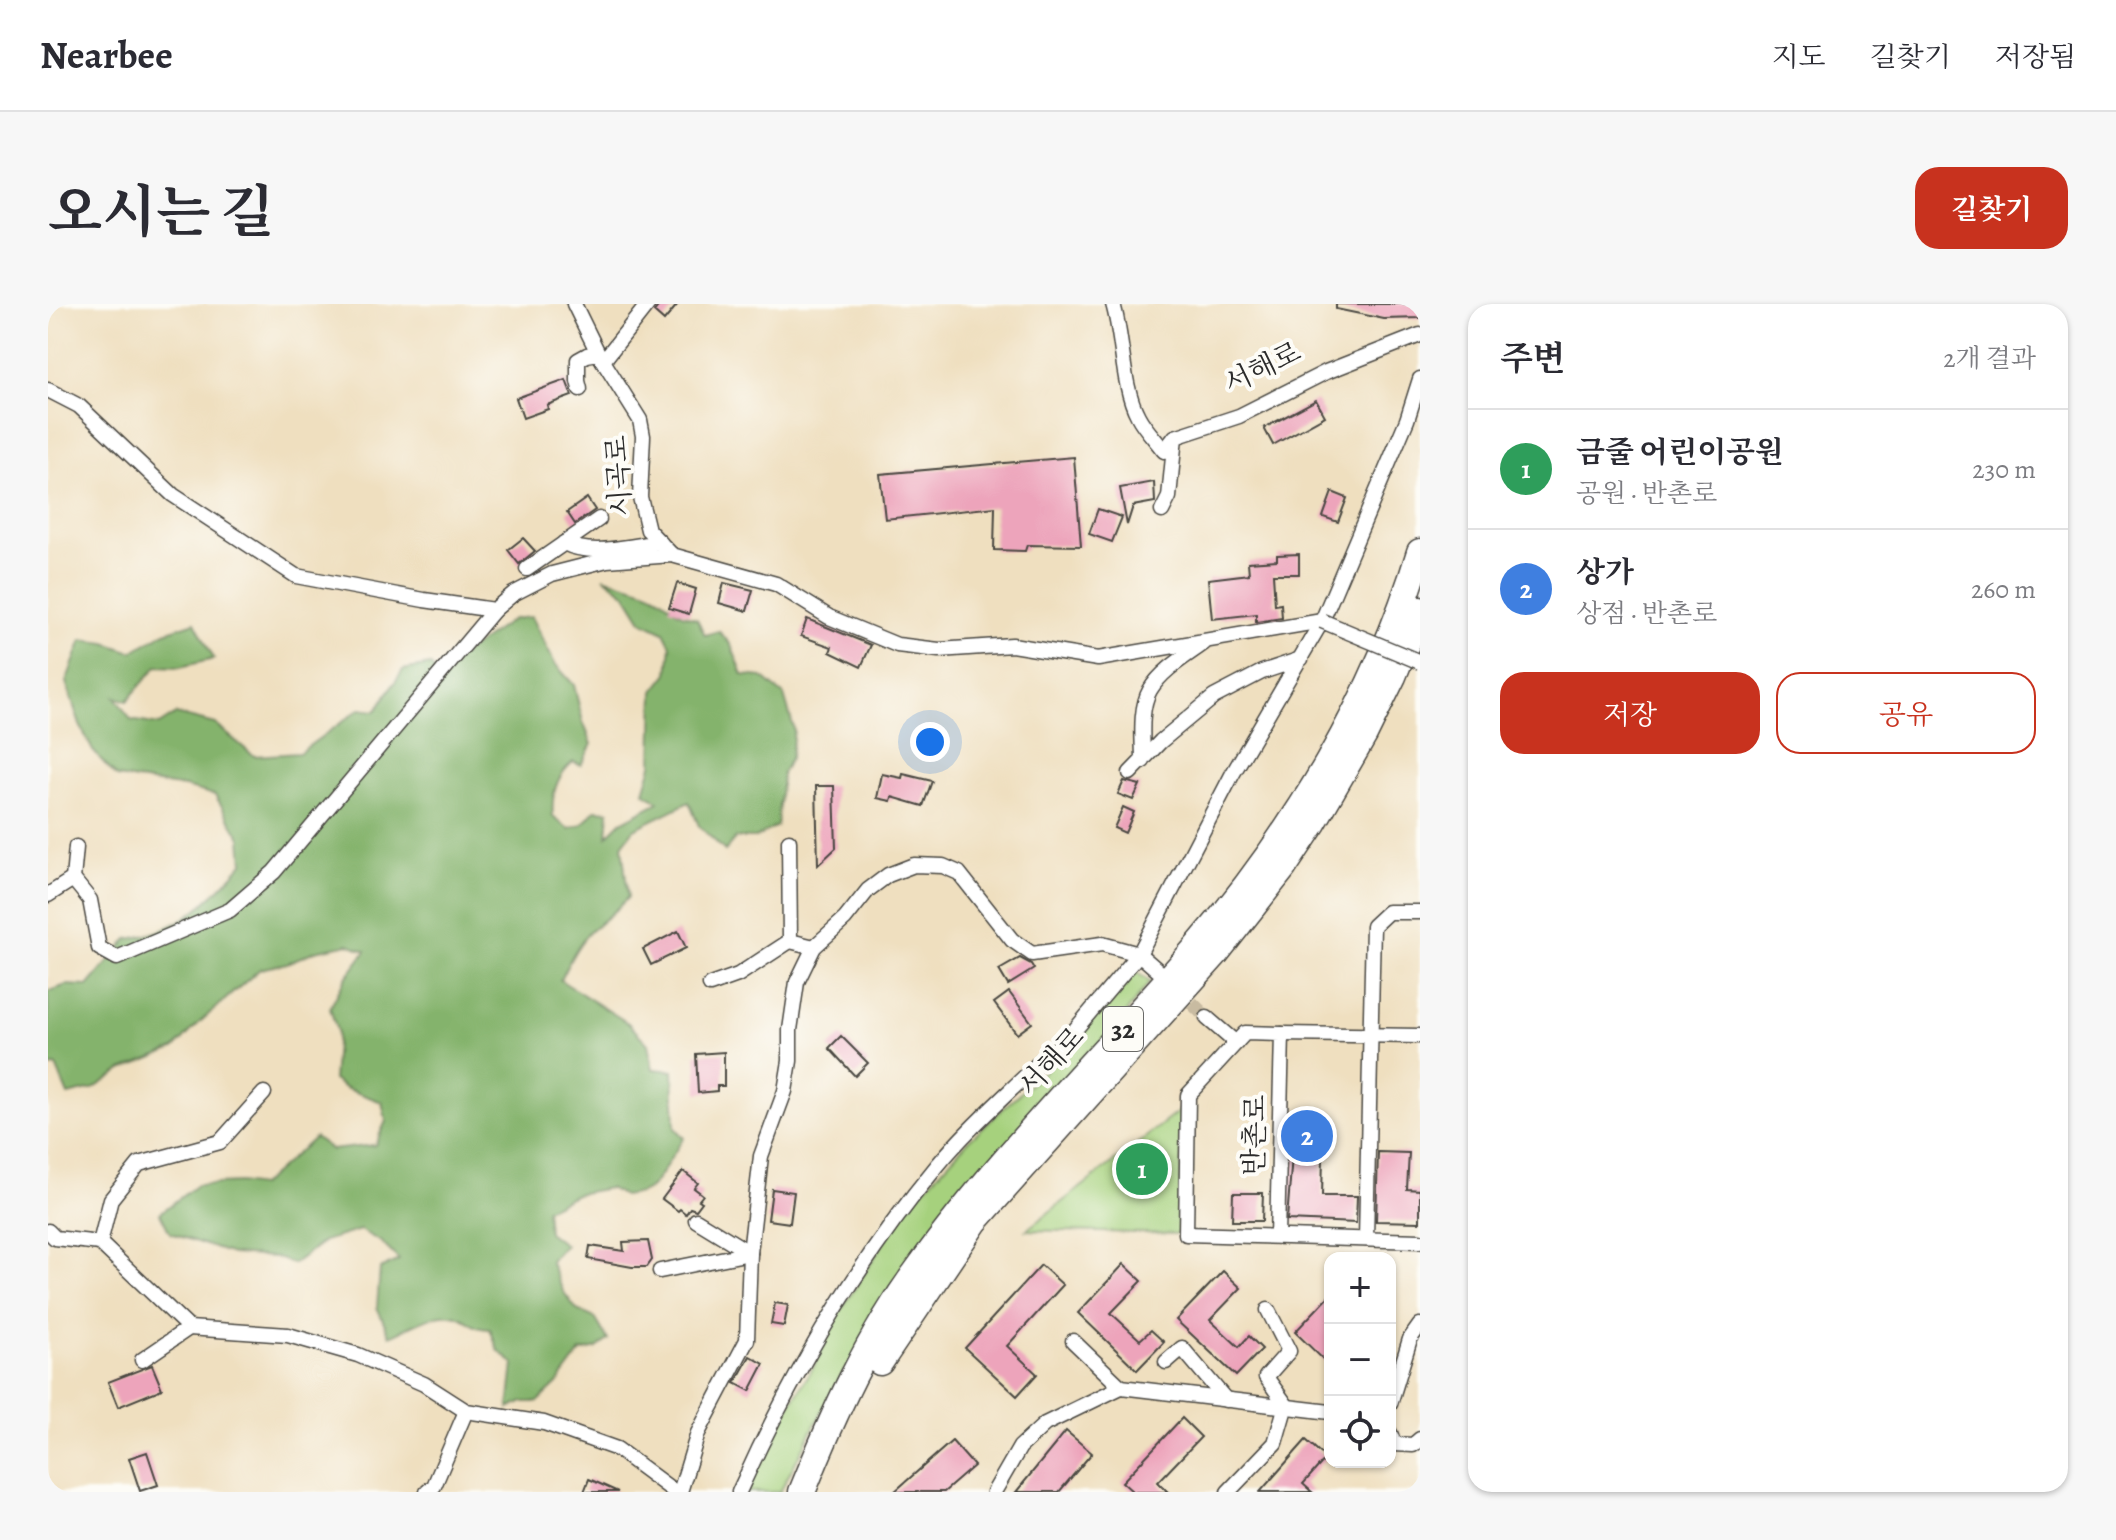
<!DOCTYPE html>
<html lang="ko">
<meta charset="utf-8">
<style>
:root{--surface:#fff;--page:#f7f7f7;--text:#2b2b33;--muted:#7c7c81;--line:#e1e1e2;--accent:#c8321e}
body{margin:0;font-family:Alegreya,"Noto Serif KR",serif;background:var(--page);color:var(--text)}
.controls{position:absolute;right:24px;bottom:24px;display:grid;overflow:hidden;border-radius:16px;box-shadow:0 2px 6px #0004}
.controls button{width:72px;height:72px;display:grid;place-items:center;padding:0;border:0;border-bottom:2px solid var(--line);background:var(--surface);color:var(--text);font:40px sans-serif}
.you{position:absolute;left:882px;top:438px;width:28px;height:28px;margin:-20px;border:6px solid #fff;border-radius:50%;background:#1a73e8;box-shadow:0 0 0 12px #1a73e833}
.badge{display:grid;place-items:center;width:52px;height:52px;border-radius:50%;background:var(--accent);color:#fff;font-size:26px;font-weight:700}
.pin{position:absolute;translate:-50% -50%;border:4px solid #fff;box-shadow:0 2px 8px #0006}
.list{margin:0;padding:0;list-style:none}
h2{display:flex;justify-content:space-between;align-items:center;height:104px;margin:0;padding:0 32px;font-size:34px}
h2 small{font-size:26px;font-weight:400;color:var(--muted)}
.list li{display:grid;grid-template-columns:52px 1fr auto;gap:24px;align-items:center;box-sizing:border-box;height:120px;padding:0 32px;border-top:2px solid var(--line)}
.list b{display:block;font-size:30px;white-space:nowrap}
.list p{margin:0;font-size:26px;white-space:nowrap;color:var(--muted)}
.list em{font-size:26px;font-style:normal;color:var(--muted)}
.actions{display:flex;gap:16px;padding:24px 32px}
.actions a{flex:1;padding:18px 0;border:2px solid var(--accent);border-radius:24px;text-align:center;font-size:28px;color:var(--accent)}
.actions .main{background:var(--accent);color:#fff}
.icon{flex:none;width:44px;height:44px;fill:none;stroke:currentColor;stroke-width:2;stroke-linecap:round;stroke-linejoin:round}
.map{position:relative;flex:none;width:1372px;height:1188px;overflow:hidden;border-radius:24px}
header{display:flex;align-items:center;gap:48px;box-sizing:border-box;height:112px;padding:0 40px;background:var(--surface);border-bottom:2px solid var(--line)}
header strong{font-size:38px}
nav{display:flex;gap:44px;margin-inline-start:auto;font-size:28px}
.intro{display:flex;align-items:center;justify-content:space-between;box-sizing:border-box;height:192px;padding:0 48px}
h1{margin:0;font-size:56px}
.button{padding:20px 36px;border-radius:24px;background:var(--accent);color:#fff;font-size:28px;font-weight:700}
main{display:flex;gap:48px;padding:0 48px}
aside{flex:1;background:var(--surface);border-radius:24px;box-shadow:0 2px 6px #0004}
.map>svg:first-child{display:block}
.green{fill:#a6d17d;stroke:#687e54;stroke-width:2}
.forest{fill:#84b36c;stroke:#586f4c;stroke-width:2}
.building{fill:#eda4bb}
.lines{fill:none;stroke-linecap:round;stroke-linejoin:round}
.street-tunnel{stroke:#c8bba1;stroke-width:14;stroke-dasharray:14 7;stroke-linecap:butt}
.street-casing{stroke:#484641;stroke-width:17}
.highway-casing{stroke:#484641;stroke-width:29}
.street{stroke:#fff;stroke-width:14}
.highway{stroke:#fff;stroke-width:26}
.street-bridge-casing{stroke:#484641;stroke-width:17;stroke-linecap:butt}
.street-bridge{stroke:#fff;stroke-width:14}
.labels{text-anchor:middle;stroke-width:8;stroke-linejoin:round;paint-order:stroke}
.shield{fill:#fdfcf7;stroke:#6a6a68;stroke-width:2}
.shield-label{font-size:26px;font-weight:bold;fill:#2b2b2b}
.street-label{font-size:28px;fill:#2b2b2b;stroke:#fdfcf7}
</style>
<header>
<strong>Nearbee</strong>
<nav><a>지도</a><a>길찾기</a><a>저장됨</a></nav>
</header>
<div class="intro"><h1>오시는 길</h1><a class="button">길찾기</a></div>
<main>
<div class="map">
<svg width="1372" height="1188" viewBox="0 0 1372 1188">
<rect width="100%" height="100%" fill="#fdfcf7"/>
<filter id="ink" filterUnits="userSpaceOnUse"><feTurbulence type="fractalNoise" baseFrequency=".0125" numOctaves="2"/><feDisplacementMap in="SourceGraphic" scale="16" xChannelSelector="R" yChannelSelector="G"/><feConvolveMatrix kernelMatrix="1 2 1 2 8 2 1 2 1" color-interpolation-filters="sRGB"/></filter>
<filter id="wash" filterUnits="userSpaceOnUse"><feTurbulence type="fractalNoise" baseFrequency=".006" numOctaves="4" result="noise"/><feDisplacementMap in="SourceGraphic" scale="32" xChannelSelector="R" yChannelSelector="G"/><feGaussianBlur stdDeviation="1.8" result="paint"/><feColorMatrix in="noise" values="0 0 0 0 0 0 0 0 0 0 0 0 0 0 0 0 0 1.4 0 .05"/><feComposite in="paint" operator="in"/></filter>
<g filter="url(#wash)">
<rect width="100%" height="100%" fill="#efdfbf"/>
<!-- green -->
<g class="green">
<path d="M1084,665L1102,678L792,1073L732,1188H694L732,1117L766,1062L790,1011L856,907L921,836L1016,749Z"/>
<path d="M1135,804L1130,930L978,926Z"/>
</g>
<!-- forest -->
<path class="forest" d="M556,273C574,280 602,284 617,297C631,309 629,309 649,315L657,331L671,327L683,341L695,371L714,373L736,391L746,425L743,452L734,470L729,522L707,534H688L677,547L651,522L641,498L586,525L574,541L580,593C569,606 560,612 547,623C531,636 521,658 512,676L580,719L600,740L605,765L625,767L627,824L636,834C625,848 612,877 599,886C593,890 582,891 575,892L561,884L528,890L498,905L500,928L517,941L502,957L515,987L529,1006L547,1014L560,1036L549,1044L533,1048L509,1080L490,1098H475L461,1105L466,1060L450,1046L442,1025C423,1024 428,1021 414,1014C391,1003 363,1023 342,1032L329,1003L332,965L351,956L333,938L312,926L276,937L245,960L227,953L184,950L122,929L112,909L149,881L191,879L212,882L267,833L283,846L327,841L338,817L334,798L297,784L285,776L289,727L282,704L297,675L318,647L301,640L267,647L239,659L212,665L153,717L126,745L74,766L45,785L20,791L8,762L0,763V688L18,681L40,682L80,635C133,627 160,598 195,559L193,534L167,491L137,483L69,473L45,447L32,421L18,378L34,336L58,339L84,348L117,328L147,318L166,355L132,363L109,362L79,397L67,393L83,416L111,421L128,410L167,420L206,452L251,449L312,405L328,407L355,366L382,361L388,369L465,315L483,313L507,360L526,381L535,418L544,440L533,461L525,458C508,472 503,491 505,513L521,525L534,521L547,506L561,507L559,532L573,518L611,498L596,488L604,461L606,387L620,369L623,342L616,328L595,318L577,289Z"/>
<g id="blocks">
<!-- building -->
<g class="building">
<path d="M612,0H630L616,17L606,8Z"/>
<path d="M1288,0H1372V14L1336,15L1288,5Z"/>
<path d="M518,76L524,92L499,101L500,105L475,114L468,94Z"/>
<path d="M1268,96L1277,112L1225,141L1216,124Z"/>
<path d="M1026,153L1033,242L979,241L977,247L946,246L947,203L837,215L832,170Z"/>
<path d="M1106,178L1107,198L1085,202L1079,221L1072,184Z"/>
<path d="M1284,188L1299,194L1290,218L1275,213Z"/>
<path d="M539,194L547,206L527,220L519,208Z"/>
<path d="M1050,205L1074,213L1064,238L1041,230Z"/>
<path d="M475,234L487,247L471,260L460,246Z"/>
<path d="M1251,250V270H1225L1227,301L1233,300L1234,314L1208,318V310L1164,315L1160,275L1201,270L1200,258L1229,256V251Z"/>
<path d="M629,279L648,285L641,310L621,304Z"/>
<path d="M676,279L705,286L699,307L671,299Z"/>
<path d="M759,315L823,341L813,363L782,348L784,343L753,332Z"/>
<path d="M834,470L854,474L855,470L884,477L875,502L844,493L843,497L829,494Z"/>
<path d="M1076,477L1092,481L1085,496L1070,490Z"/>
<path d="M768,482H786L788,544L770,561Z"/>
<path d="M1075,503L1086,508L1077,529L1066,524Z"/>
<path d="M630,627L638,644L603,661L595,645Z"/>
<path d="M972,654L983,660L986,665L960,681L951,666Z"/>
<path d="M961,688L984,719L969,730L946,699Z"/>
<path d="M793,732L820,759L807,772L781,744Z"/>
<path d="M676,748V782H669V787L650,789L648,750Z"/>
<path d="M1242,811L1276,813L1274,892H1309L1308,919L1239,916L1244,851H1241Z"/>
<path d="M1330,848L1361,849L1359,885L1372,886V918L1328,917Z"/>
<path d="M635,867L650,879L646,884L655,891L651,896L654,898L648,906L642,904L638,910L632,905L630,907L614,895Z"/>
<path d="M724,885L746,888L742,919L720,916Z"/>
<path d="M1185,889H1215L1214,917H1184Z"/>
<path d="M600,937L604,956L599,963H584L540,955L542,942L576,947L575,938Z"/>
<path d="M1076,960L1094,977L1063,1009L1092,1036L1103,1026L1116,1038L1089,1066L1030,1009Z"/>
<path d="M993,961L1015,981L959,1042L989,1070L969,1092L917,1044Z"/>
<path d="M1175,967L1193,984L1162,1016L1191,1043L1201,1032L1214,1045L1188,1072L1128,1016Z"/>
<path d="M1282,991V1062L1247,1028Z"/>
<path d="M727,999L740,1001L736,1022L723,1020Z"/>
<path d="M702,1052L716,1060L702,1087L687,1079Z"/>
<path d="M104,1061L114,1085L70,1103L60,1078Z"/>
<path d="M1134,1114L1153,1133L1110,1178L1120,1188H1085L1074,1178Z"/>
<path d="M1018,1127L1044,1149L1011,1188H968Z"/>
<path d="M1258,1136L1278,1154L1255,1180L1264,1188H1212Z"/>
<path d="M904,1137L926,1162L896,1188H846Z"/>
<path d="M99,1148L110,1181L92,1187L81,1154Z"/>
<path d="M541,1175L570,1188H536Z"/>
</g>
</g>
</g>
<g filter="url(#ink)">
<use href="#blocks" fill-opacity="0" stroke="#484641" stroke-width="2"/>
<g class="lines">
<!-- street-tunnel -->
<path class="street-tunnel" d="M1129,684L1159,714"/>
<!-- street casing -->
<g class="street-casing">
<g id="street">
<path d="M526,0L550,49L592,116L595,132L592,193L600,226L624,251"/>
<path d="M1065,0C1075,33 1074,83 1090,112C1096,124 1108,136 1116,147L1127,133L1191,112L1278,68L1372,31"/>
<path d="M555,57L600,0"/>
<path d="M532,85L530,77V56L539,51L550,49"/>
<path d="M0,86L31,102L125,191L248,272L376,296L446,306L465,290L504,270L559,256L624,251L728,280L781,313L849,341L891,346L964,341L1050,355L1274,317"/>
<path d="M1114,207L1121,193L1127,133"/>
<path d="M516,239C542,253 583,242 612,238"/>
<path d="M479,265L551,215"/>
<path d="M1095,457C1095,436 1091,405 1102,386C1114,366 1138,352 1156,339"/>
<path d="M1082,469L1113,437L1166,393L1214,368L1253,355"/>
<path d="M741,537L742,637L766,643"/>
<path d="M25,575L28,543"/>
<path d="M0,591L25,575L42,596L51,644L69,654L182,606L226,568L446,306"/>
<path d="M662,681L690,671L742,637"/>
<path d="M1159,714L1188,739"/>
<path d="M1234,730L1372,732"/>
<path d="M648,916L702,949"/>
<path d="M0,927L7,934L52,939L141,1024L94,1056"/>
<path d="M1229,932L1234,730L1197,729L1140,791L1138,930L1372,937"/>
<path d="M1318,935L1325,622L1340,608H1372"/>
<path d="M52,939L63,895L91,860L172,838L216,789"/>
<path d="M612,967L702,949"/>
<path d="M141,1024L240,1031L310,1051L376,1080L418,1107L496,1119L569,1145L627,1188"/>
<path d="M1025,1037L1073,1083"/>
<path d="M1118,1058L1134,1044L1178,1096"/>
<path d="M1342,1100L1362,1035L1372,1021"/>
<path d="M1342,1129L1346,1140L1365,1141L1372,1135"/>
<path d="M379,1188L386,1182L418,1107"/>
<path d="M632,1188L650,1129L699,1036L702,949L713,852L737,787L742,757V726L749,678L766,643L797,615L820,586L840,571L866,561L895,562L911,569L964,636L984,650L1054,640L1091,650L1114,670"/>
<path d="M691,1188C743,1072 808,960 889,862C921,823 961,789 996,754L1015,740L1091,650L1184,471L1274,317L1359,116L1372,75"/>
<path d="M946,1188L972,1143L997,1120L1073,1083L1282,1108"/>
<path d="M1180,1188L1227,1139L1238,1101L1218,1073L1241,1047L1220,1006"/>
</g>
</g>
<!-- highway casing -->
<g class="highway-casing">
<g id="highway">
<path d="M832,1058L927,917L1168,649L1235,564L1265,519L1316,431L1345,372L1372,306"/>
<path d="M754,1188C786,1109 820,1033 871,964C954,849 1055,751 1148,644C1247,529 1328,394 1372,248"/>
</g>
</g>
<!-- street -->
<use href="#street" class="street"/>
<!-- highway -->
<use href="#highway" class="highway"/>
<!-- street-bridge casing -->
<g class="street-bridge-casing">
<path id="street-bridge" d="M1274,317L1372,358"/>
</g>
<!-- street-bridge -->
<use href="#street-bridge" class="street-bridge"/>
</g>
</g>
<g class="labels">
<!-- shield labels -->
<rect class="shield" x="1055" y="703" width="40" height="44" rx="6"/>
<g class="shield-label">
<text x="1075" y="734">32</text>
</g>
<!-- street labels -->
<g class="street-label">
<text transform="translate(1214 63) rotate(-26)" y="10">서해로</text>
<text transform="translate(570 172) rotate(-94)" y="10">시곡로</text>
<text transform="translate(1003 757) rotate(-48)" y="10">서해로</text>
<text transform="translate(1206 831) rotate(-89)" y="10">반촌로</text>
</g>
</g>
</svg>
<div class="controls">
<button>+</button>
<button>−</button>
<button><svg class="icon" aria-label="locate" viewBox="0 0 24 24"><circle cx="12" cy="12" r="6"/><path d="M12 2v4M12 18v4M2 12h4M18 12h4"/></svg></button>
</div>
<div class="you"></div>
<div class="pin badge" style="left:1094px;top:865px;background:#2e9e5b">1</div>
<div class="pin badge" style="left:1259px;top:832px;background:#3f7fe0">2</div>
</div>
<aside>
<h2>주변<small>2개 결과</small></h2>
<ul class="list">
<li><span class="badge" style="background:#2e9e5b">1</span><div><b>금줄 어린이공원</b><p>공원 · 반촌로</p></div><em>230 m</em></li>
<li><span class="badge" style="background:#3f7fe0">2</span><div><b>상가</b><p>상점 · 반촌로</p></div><em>260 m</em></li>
</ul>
<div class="actions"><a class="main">저장</a><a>공유</a></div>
</aside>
</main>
